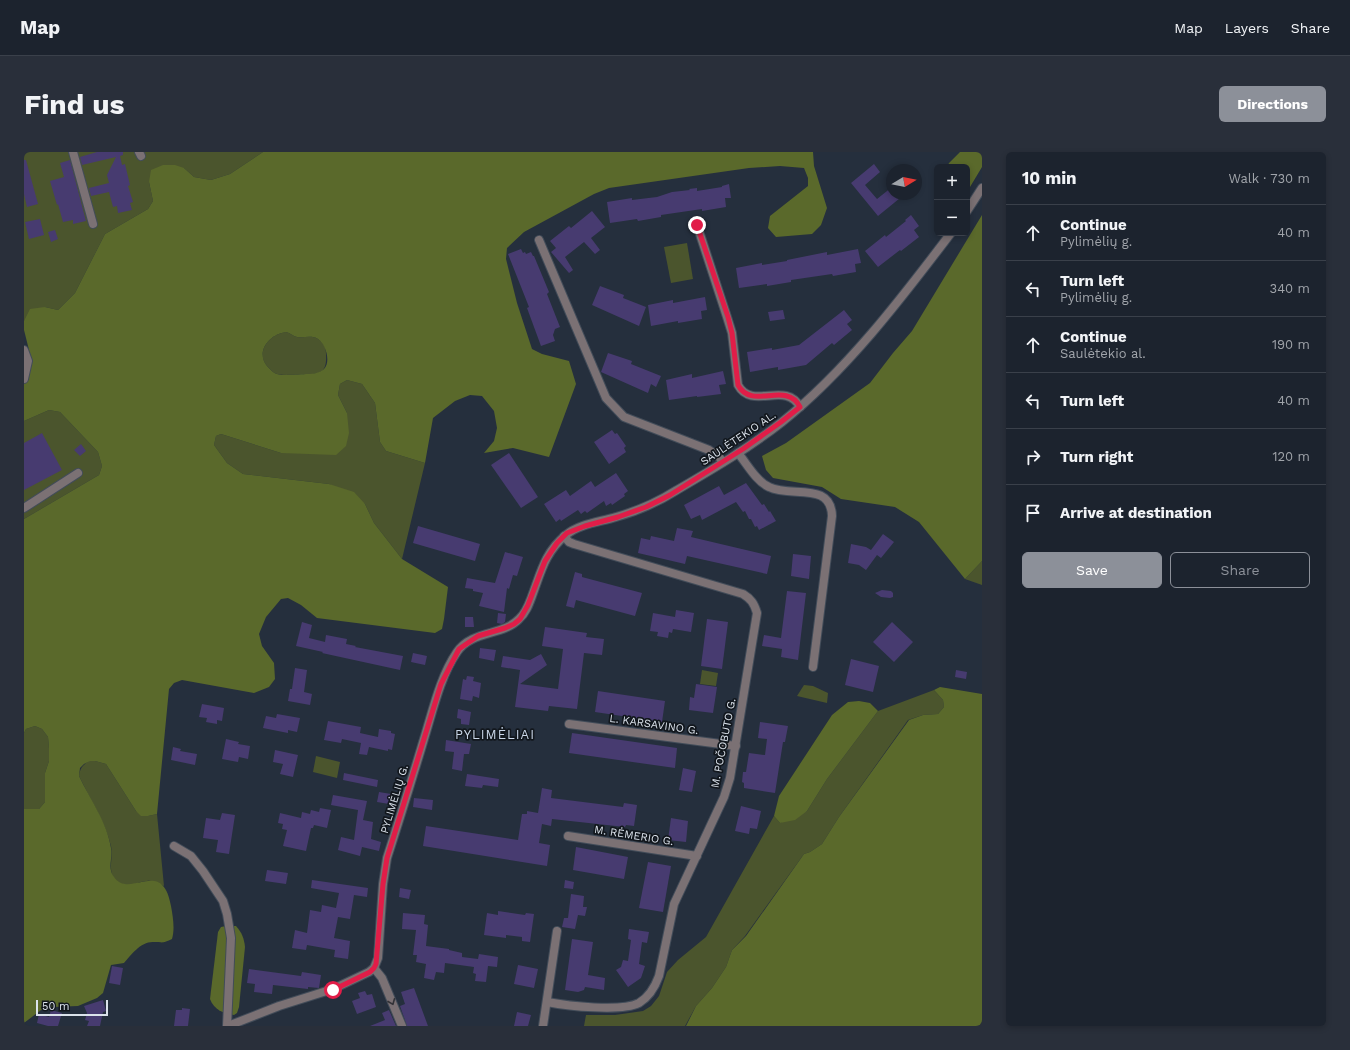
<!DOCTYPE html>
<meta charset="utf-8">
<style>
:root{--surface:#1c232e;--page:#292f3a;--text:#f1f3f6;--muted:#a0a4aa;--line:#3a404a;--accent:#8c9099}
body{margin:0;font-family:"Work Sans",sans-serif;background:var(--page);color:var(--text)}
.controls{position:absolute;right:12px;top:12px;display:grid;overflow:hidden;border-radius:6px;box-shadow:0 2px 6px #0003}
.controls button{width:36px;height:36px;display:grid;place-items:center;padding:0;border:0;border-bottom:1px solid var(--line);background:var(--surface);color:var(--text);font:20px sans-serif}
.compass{position:absolute;left:862px;top:12px;width:36px;height:36px;border-radius:50%;background:var(--surface);box-shadow:0 2px 6px #0003;rotate:80deg}
.scale{position:absolute;left:12px;bottom:10px;width:72px;box-sizing:border-box;padding-left:4px;border:2px solid #dbe2eb;border-top:0;font-size:11px;line-height:14px;white-space:nowrap;color:#dbe2eb;-webkit-text-stroke:3px #12171d;paint-order:stroke}
.stop{position:absolute;width:12px;height:12px;margin:-9px;border:3px solid #e11d48;border-radius:50%;background:#fff}
.stop.end{background:#e11d48;border-color:#fff;box-shadow:0 1px 4px #0008}
.list{margin:0;padding:0;list-style:none}
h2{display:flex;justify-content:space-between;align-items:center;height:52px;margin:0;padding:0 16px;font-size:17px}
h2 small{font-size:13px;font-weight:400;color:var(--muted)}
.list li{display:grid;grid-template-columns:26px 1fr auto;gap:12px;align-items:center;box-sizing:border-box;height:56px;padding:0 16px;border-top:1px solid var(--line)}
.list b{display:block;font-size:15px;white-space:nowrap}
.list p{margin:0;font-size:13px;white-space:nowrap;color:var(--muted)}
.list em{font-size:13px;font-style:normal;color:var(--muted)}
.actions{display:flex;gap:8px;padding:12px 16px}
.actions a{flex:1;padding:9px 0;border:1px solid var(--accent);border-radius:6px;text-align:center;font-size:14px;color:var(--accent)}
.actions .main{background:var(--accent);color:#fff}
.icon{flex:none;width:22px;height:22px;fill:none;stroke:currentColor;stroke-width:2;stroke-linecap:round;stroke-linejoin:round}
.map{position:relative;flex:none;width:958px;height:874px;overflow:hidden;border-radius:6px}
header{display:flex;align-items:center;gap:24px;box-sizing:border-box;height:56px;padding:0 20px;background:var(--surface);border-bottom:1px solid var(--line)}
header strong{font-size:19px}
nav{display:flex;gap:22px;margin-inline-start:auto;font-size:14px}
.intro{display:flex;align-items:center;justify-content:space-between;box-sizing:border-box;height:96px;padding:0 24px}
h1{margin:0;font-size:28px}
.button{padding:10px 18px;border-radius:6px;background:var(--accent);color:#fff;font-size:14px;font-weight:700}
main{display:flex;gap:24px;padding:0 24px}
aside{flex:1;background:var(--surface);border-radius:6px;box-shadow:0 2px 6px #0003}
.map>svg:first-child{display:block}
.green{fill:#4b552d}
.forest{fill:#5a692b;fill-rule:evenodd}
.building{fill:#473b70}
.lines{fill:none;stroke-linecap:round;stroke-linejoin:round}
.minor-casing{stroke:#424c59;stroke-width:10}
.minor{stroke:#7b7174;stroke-width:8}
.oneway{stroke:#323237}
.route{stroke:#e11d48;stroke-width:5}
.labels{text-anchor:middle;stroke-width:3.5;stroke-linejoin:round;paint-order:stroke}
.street-label{font-size:11px;fill:#dbe2eb;stroke:#12171d}
.quarter-label{font-size:13px;letter-spacing:1px;fill:#cad7e9;stroke:#12171d}
</style>
<header>
<strong>Map</strong>
<nav><a>Map</a><a>Layers</a><a>Share</a></nav>
</header>
<div class="intro"><h1>Find us</h1><a class="button">Directions</a></div>
<main>
<div class="map">
<svg width="958" height="874" viewBox="0 0 958 874">
<rect width="100%" height="100%" fill="#252f3d"/>
<!-- green -->
<g class="green">
<path d="M0,0H239L206,22L187,28L170,25L160,16L125,30L129,49L124,57L81,82L51,141L34,158L21,155L0,169Z"/>
<path d="M663,91L669,127L647,131L640,95Z"/>
<path d="M262,180C266,181 269,184 273,185C280,186 288,183 294,187C300,191 302,195 302,202C303,217 299,223 283,222C276,222 260,224 253,222C249,221 246,217 243,214C231,199 246,182 262,180Z"/>
<path d="M323,228L338,232L351,251L356,290L362,299L401,311L378,407L350,371L341,352L305,332L219,322L203,311L190,293L192,284L197,282L257,301L323,261L314,243L316,232Z"/>
<path d="M25,258L36,260L74,300L78,314L75,323L0,367V269Z"/>
<path d="M958,409V433L941,427Z"/>
<path d="M678,518L694,521L692,534L676,532Z"/>
<path d="M780,533L789,534L804,541L803,551L773,544Z"/>
<path d="M910,538L919,548L920,555L914,562L899,563L884,568L815,665L798,692L786,700L780,702L721,784L708,798L702,815L688,836L672,854L661,874H560L562,863H591L619,859L627,854L635,844L643,820L654,808L682,785L750,664L756,671L783,659L803,627L854,559Z"/>
<path d="M11,574L18,577L24,585L25,596V609L21,621V650L15,657L1,658L0,657V581L2,577Z"/>
<path d="M292,604L316,610L313,626L289,620Z"/>
<path d="M65,609H71L82,612L112,659L124,664L133,662L140,734C135,732 129,728 123,729C115,729 107,736 99,733C80,726 90,708 87,694C81,669 66,647 55,624C56,616 59,613 65,609Z"/>
</g>
<!-- forest -->
<g class="forest">
<path d="M239,0H789L790,14L803,56L797,73L788,82L752,85L744,76L746,64L784,34V26L780,16L756,14L725,16L585,36L570,42L500,80L483,96L482,107L493,151L508,197L518,202L545,209L552,232L525,305L489,296L460,301L470,289L473,276L470,259L458,244L446,243L431,249L409,266L401,311L362,299L356,290L351,251L338,232L323,228L316,232L314,243L323,261L325,281L322,294L312,303L257,301L197,282L192,284L190,293L203,311L219,322L305,332L330,340L341,352L350,371L378,407L424,435L420,467L418,477L411,481L293,466L277,453L264,446L257,447L242,465L235,482L238,494L250,511L251,527L245,535L230,541L158,528L150,531L145,537L133,662L124,664H117L112,659L82,612L71,609H66L60,612L56,616L55,624C66,647 83,670 87,696C89,706 83,716 90,725C106,748 138,704 147,754C149,765 151,777 148,787C137,792 140,790 130,790C117,789 107,803 100,811L87,813L79,841L73,846L54,854L29,855L17,858L0,871V657H15L21,650V621L25,609V596L24,585L18,577L11,574L2,577L0,581V367L75,323L78,314L74,300L36,260L25,258L0,269V197L5,198L0,178V169L6,157L21,155L34,158L51,141L81,82L124,57L129,49L125,30L127,18L139,13H151L160,16L170,25L187,28L206,22ZM262,180C266,181 269,184 273,185C280,186 288,183 294,187C302,192 307,210 300,217C296,221 289,222 284,222C276,222 260,224 253,222C249,221 246,217 243,214C231,199 246,182 262,180Z"/>
<path d="M936,0H958V15L943,40V15H923L925,11Z"/>
<path d="M958,63V409L941,427L895,370L871,355L817,347L798,335L749,326L742,318L738,304L762,291L846,231L869,201L888,179Z"/>
<path d="M916,535L958,542V874H662L672,854L688,836L702,815L708,798L722,784L780,702L786,700L798,692L815,665L885,568L899,563L914,562L920,555L919,548L910,538Z"/>
<path d="M835,549L846,551L854,559L803,627L783,659L771,668L756,671L750,664L755,644L808,563L824,550Z"/>
<path d="M202,774H212C218,781 220,786 221,795L215,855L213,861L210,863C199,861 190,858 186,847L194,780L197,775Z"/>
</g>
<!-- building -->
<g class="building">
<path d="M73,0H99V3L96,4L98,13L101,12L106,33L104,34L109,50L106,51L108,58L94,61L93,54L89,55L85,40L67,44L65,36L85,31L83,23L92,5L58,13L56,5Z"/>
<path d="M0,8H2L14,52L3,55L0,42Z"/>
<path d="M46,8L62,69L49,72V68L39,70L34,52L33,53L26,29L40,25L36,11Z"/>
<path d="M850,12L856,20L841,33L853,47L868,35V42H881L854,64L827,31Z"/>
<path d="M705,32L707,46H701L702,55L678,59V57L637,63V65L614,69L613,67L586,71L583,50L608,46V48L633,45L648,40L666,38L665,37L673,36V39L698,35V34Z"/>
<path d="M568,59L581,75L567,86L576,98L571,102L560,90L541,105L549,118L545,121L527,100L532,96L526,89L545,74L547,76Z"/>
<path d="M887,63L895,74L890,78L895,85L877,99L876,98L854,115L841,99L861,83L862,85L882,69L881,68Z"/>
<path d="M16,67L20,83L5,87L1,70Z"/>
<path d="M31,78L34,87L27,90L24,80Z"/>
<path d="M497,97L499,101L501,100L502,102L507,100L509,104H510L525,140L523,142L536,175L531,177L529,183L531,189L517,194L503,156L505,155L484,102Z"/>
<path d="M834,97L837,111L831,112L832,120L809,124L808,122L767,128V130L743,134V132L715,136L712,116L738,111V113L763,109V108L803,100V103Z"/>
<path d="M576,134L600,143L599,146L622,155L615,174L568,153Z"/>
<path d="M681,145L683,158L677,159L678,167L654,171V169L627,174L624,153L649,148V151Z"/>
<path d="M759,158L761,167L746,169L744,160Z"/>
<path d="M820,158L828,168L823,172L828,178L810,193L808,191L782,213L754,218V215L726,220L723,200L748,196V198L775,193Z"/>
<path d="M584,201L608,209L607,212L637,224L632,235L627,232L624,241L577,220Z"/>
<path d="M699,219L702,232L695,233L697,242L673,245V244L645,248L642,228L668,222V226Z"/>
<path d="M588,278L591,282L593,281L602,294L600,296L602,300L585,312L570,290Z"/>
<path d="M18,281L38,318L0,338V291Z"/>
<path d="M57,292L62,299L56,304L50,298Z"/>
<path d="M485,301L514,345L497,356L467,313Z"/>
<path d="M592,321L604,339L600,342L601,344L588,353L587,351L582,354L580,349L563,361L561,359L557,362L554,358L537,369L536,367L532,370L520,352L542,338L546,344L567,329L571,335Z"/>
<path d="M722,331L738,353L740,352L745,360L746,359L752,369L735,378L733,374L731,375L727,367H725L721,359L719,360L712,350L678,368L676,363L667,367L660,353L695,334L700,343Z"/>
<path d="M394,374L456,392L451,409L389,391Z"/>
<path d="M653,376L669,379L667,385L747,404L743,422L663,404L661,412L614,401L617,386L626,388L627,384L650,389Z"/>
<path d="M859,382L870,390L857,406L853,403L842,418L835,413L824,411L827,392L842,395L847,398Z"/>
<path d="M481,400L499,405L493,424L489,423L485,437L483,436L480,460L455,454L459,441L449,439V437L441,436L443,426L471,431Z"/>
<path d="M769,402L787,404L785,427L767,424Z"/>
<path d="M551,420L558,422V425L618,441L611,464L552,448L550,456L542,454Z"/>
<path d="M858,438L867,439L869,441V445L866,446L857,445L851,441Z"/>
<path d="M763,439L782,441L774,508L757,505L758,497L738,494L740,483L757,486Z"/>
<path d="M652,458L670,461L667,480L649,477L648,481L645,480L644,486L633,484L634,480L626,479L629,461L651,465Z"/>
<path d="M474,461L482,462L481,470L478,472L473,471Z"/>
<path d="M441,465H449L450,475H441Z"/>
<path d="M683,467L704,470L698,517L677,514Z"/>
<path d="M278,470L288,473L285,486L301,490L302,483L323,487L322,492L332,494L331,495L379,504L376,518L298,501L299,500L272,494Z"/>
<path d="M868,470L889,490L870,510L849,490Z"/>
<path d="M521,475L563,481L562,485L580,487L578,503L560,501L553,557L525,554L524,559L491,555L496,518L477,515L479,504L506,508L517,502L523,513L496,532L534,537L539,497L518,494Z"/>
<path d="M456,496L472,498L470,509L455,506Z"/>
<path d="M389,501L403,504L401,513L387,510Z"/>
<path d="M827,507L855,514L849,540L821,533Z"/>
<path d="M271,516L283,518L280,540L288,542L286,553L264,549L266,537H268Z"/>
<path d="M932,518L943,520L942,527L931,525Z"/>
<path d="M443,524L450,525L449,529L457,531L455,546L449,544L448,549L436,547L439,527L442,528Z"/>
<path d="M672,532L693,535L689,561L665,558L666,545L670,546Z"/>
<path d="M574,539L641,549L638,570L571,560Z"/>
<path d="M178,552L200,556L198,569L193,568V572L182,570L183,566L175,565Z"/>
<path d="M434,557L447,560L445,573L437,572V567L433,566Z"/>
<path d="M253,562L276,566L273,580L264,578V581L239,576L242,564L252,566Z"/>
<path d="M304,569L337,575L336,581L354,585L355,577L367,579V581L371,582L368,598L364,597V599L345,595L343,603L335,602L337,591L318,587L317,591L300,588Z"/>
<path d="M736,570L764,574L761,590H759L751,641L720,636V631L718,630L719,620H722L725,601L741,603L743,587L734,586Z"/>
<path d="M548,581L653,596L651,616L545,601Z"/>
<path d="M202,587L215,590L214,592L226,594L224,607L215,605L214,610L198,607Z"/>
<path d="M422,588L447,592L445,602H440L438,619L428,617L430,600L421,599Z"/>
<path d="M149,595L157,597L156,599L173,602L171,613L147,608Z"/>
<path d="M251,598L274,603L269,625L256,622L259,612L249,610Z"/>
<path d="M659,616L672,619L668,640L655,638Z"/>
<path d="M320,621L354,628L353,635L319,628Z"/>
<path d="M443,622L475,627L474,635L459,633L458,636L441,634Z"/>
<path d="M518,636L528,638L527,646L599,655L600,651L613,653L610,674L602,673L601,675L528,667L527,674L518,672L515,691L526,693L523,714L399,694L402,674L494,688L498,662H503V659L514,661Z"/>
<path d="M355,640L367,642L365,652L353,650Z"/>
<path d="M309,643L343,649L339,668L349,670L347,687L357,690L355,699L338,695L336,704L314,698L317,685L330,688L334,658L307,653Z"/>
<path d="M390,646L409,648L408,658L389,655Z"/>
<path d="M717,654L737,659L733,677L726,676L725,682L711,679Z"/>
<path d="M296,656L307,658L303,676L290,673L289,676H287L282,699L259,694L263,678L258,677L259,672L254,671L256,661L277,666L278,660L286,662L287,658L295,660Z"/>
<path d="M198,661L211,663L205,702L192,700L194,688L179,686L182,666L196,668Z"/>
<path d="M647,666L664,669L662,690L644,688Z"/>
<path d="M552,695L604,705L600,727L549,718Z"/>
<path d="M624,710L647,714L639,760L615,756Z"/>
<path d="M243,718L264,721L262,732L241,729Z"/>
<path d="M288,728L344,736L343,745L330,743L326,767L314,765L310,786L326,789L324,807L310,805L311,798L283,793L282,798L268,796L271,778L283,781L286,758L297,760L298,753L312,756L315,741L287,736Z"/>
<path d="M541,728L550,730L549,737L540,736Z"/>
<path d="M376,736L387,738L385,747L375,745Z"/>
<path d="M547,742L560,744L559,755H563L561,764L554,763L551,777L538,775L540,766H544Z"/>
<path d="M474,759L501,763L502,761L510,762L506,790L498,789V785L482,783V786L460,783L463,761L474,763Z"/>
<path d="M379,761L401,763L400,772L404,773L402,794L425,797V798L438,801V805L454,807L455,802L474,805L473,815L464,814L462,830L451,829L452,822L449,821L450,815L421,811L420,821L412,820L410,828L400,826L402,812L392,810L393,803H389L392,778L378,777Z"/>
<path d="M605,777L625,780L623,791L618,790L615,812L621,814L617,826L604,835L592,818L597,815L599,808L604,809L607,788L604,787Z"/>
<path d="M548,787L569,790L564,823L581,826L580,838L561,835L560,838L554,840L541,838Z"/>
<path d="M494,813L514,817L510,836L490,832Z"/>
<path d="M88,814L99,816L96,833L85,831Z"/>
<path d="M225,817L277,824L278,820L297,823L295,836L284,835V837L249,833L248,842L230,840L231,832L223,831Z"/>
<path d="M390,836L404,874H383L376,854L381,852L377,840Z"/>
<path d="M341,839L343,843L348,842L352,855L333,862L328,849L336,846L334,841Z"/>
<path d="M79,848L82,859L79,860L76,874H63L65,869L61,868L63,861L60,854Z"/>
<path d="M158,856L166,857L164,874H150L152,858H158Z"/>
<path d="M27,858L38,861L34,874H24L13,871L15,862L25,865Z"/>
<path d="M365,858L372,874H346L361,868L358,861Z"/>
<path d="M493,860L507,863L504,874H490Z"/>
</g>
<g class="lines">
<!-- minor casing -->
<g class="minor-casing">
<g id="minor">
<path d="M49,0L69,72"/>
<path d="M115,0L117,4"/>
<path d="M943,59L958,36"/>
<path d="M673,73L703,165L708,181L714,233C728,259 762,228 776,255"/>
<path d="M515,88L582,246L600,265L685,298L695,305L699,310"/>
<path d="M0,198L4,209L0,227"/>
<path d="M714,301C723,312 732,329 745,335C767,346 807,329 808,364L789,515"/>
<path d="M0,356L54,321"/>
<path d="M545,572L712,594"/>
<path d="M544,684L673,704"/>
<path d="M150,694L167,704L179,719L199,749L203,762L207,786L203,874"/>
<path d="M350,816L358,826L378,874"/>
<path d="M523,850C544,854 597,860 615,851C625,845 631,835 635,824L650,752L700,645L706,626L733,461C730,451 727,447 719,442L550,392L545,390L540,384"/>
<path d="M204,874L255,854L309,837L345,820L350,816L354,806L359,732L363,706C376,666 388,627 400,587C409,558 416,525 433,500C448,478 479,484 495,467C502,461 505,452 508,444C517,420 521,400 542,383C555,372 576,370 592,365C614,359 634,350 653,338C689,317 725,296 758,270C822,219 877,147 927,81"/>
<path d="M519,874L533,779"/>
</g>
</g>
<!-- minor -->
<use href="#minor" class="minor"/>
</g>
<!-- one-way arrows -->
<defs><path id="oneway-chevron" d="M-2-3.5L2.5 0L-2 3.5" fill="none" stroke-width="1.6" stroke-linecap="round" stroke-linejoin="round"/></defs>
<use class="oneway" href="#oneway-chevron" transform="translate(368 850) rotate(68)"/>
<g class="lines">
<!-- route -->
<path class="route" d="M309,838L346,820L350,816L352,812L359,732L363,706L417,532L435,497L454,484L481,476L490,472L496,467L504,453L521,409L533,391L543,381L561,374L594,365L622,355L646,343L719,297L757,270L776,255C762,228 728,259 714,233L708,181L704,165L673,73"/>
</g>
<g class="labels">
<!-- street labels -->
<g class="street-label">
<text transform="translate(714 286) rotate(-34)" y="4">SAULĖTEKIO AL.</text>
<text transform="translate(630 572) rotate(8)" y="4">L. KARSAVINO G.</text>
<text transform="translate(699 591) rotate(-79)" y="4">M. POČOBUTO G.</text>
<text transform="translate(370 647) rotate(-73)" y="4">PYLIMĖLIŲ G.</text>
<text transform="translate(610 683) rotate(9)" y="4">M. RĖMERIO G.</text>
</g>
<!-- quarter labels -->
<g class="quarter-label">
<text x="471" y="587">PYLIMĖLIAI</text>
</g>
</g>
</svg>
<div class="controls">
<button>+</button>
<button>−</button>
</div>
<svg class="compass" viewBox="-18 -18 36 36"><path d="M0-13l5 13h-10z" fill="#e53935"/><path d="M0 13l5-13h-10z" fill="#a0a4aa"/></svg>
<div class="scale">50 m</div>
<div class="stop" style="left:309px;top:838px"></div>
<div class="stop end" style="left:673px;top:73px"></div>
</div>
<aside>
<h2>10 min<small>Walk · 730 m</small></h2>
<ul class="list">
<li><svg class="icon" aria-label="ahead" viewBox="0 0 24 24"><path d="M12 20V5M6 11l6-6 6 6"/></svg><div><b>Continue</b><p>Pylimėlių g.</p></div><em>40 m</em></li>
<li><svg class="icon" aria-label="left" viewBox="0 0 24 24"><path d="M17 20v-9H6M10 6l-5 5 5 5"/></svg><div><b>Turn left</b><p>Pylimėlių g.</p></div><em>340 m</em></li>
<li><svg class="icon" aria-label="ahead" viewBox="0 0 24 24"><path d="M12 20V5M6 11l6-6 6 6"/></svg><div><b>Continue</b><p>Saulėtekio al.</p></div><em>190 m</em></li>
<li><svg class="icon" aria-label="left" viewBox="0 0 24 24"><path d="M17 20v-9H6M10 6l-5 5 5 5"/></svg><div><b>Turn left</b></div><em>40 m</em></li>
<li><svg class="icon" aria-label="right" viewBox="0 0 24 24"><path d="M7 20v-9h11M14 6l5 5-5 5"/></svg><div><b>Turn right</b></div><em>120 m</em></li>
<li><svg class="icon" aria-label="arrive" viewBox="0 0 24 24"><path d="M6 21V4h12l-3 4 3 4H6"/></svg><div><b>Arrive at destination</b></div></li>
</ul>
<div class="actions"><a class="main">Save</a><a>Share</a></div>
</aside>
</main>
